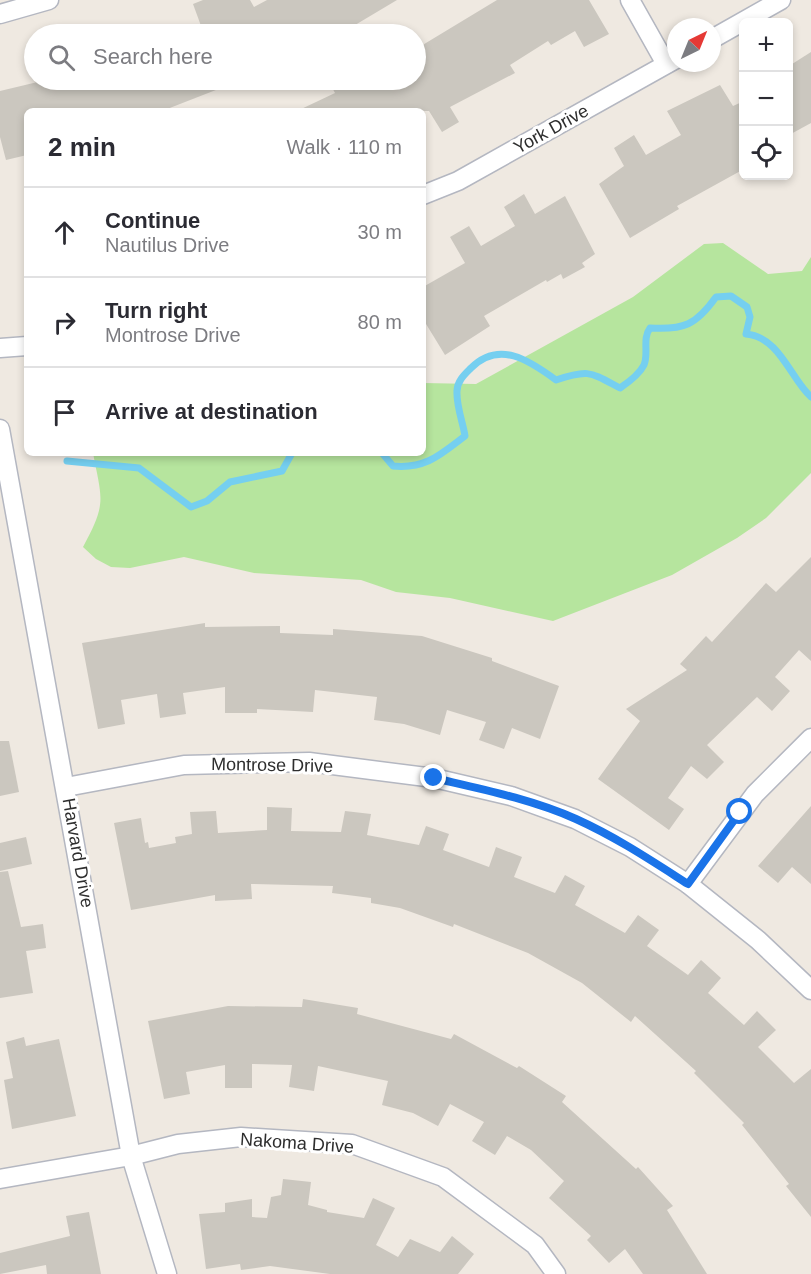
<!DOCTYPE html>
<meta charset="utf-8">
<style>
:root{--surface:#fff;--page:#f2f2f3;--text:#2b2b33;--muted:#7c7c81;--line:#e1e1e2}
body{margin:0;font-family:Helvetica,sans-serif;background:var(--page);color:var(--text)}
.controls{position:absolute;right:18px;top:18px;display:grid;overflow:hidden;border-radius:9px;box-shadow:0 3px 9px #0003}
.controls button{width:54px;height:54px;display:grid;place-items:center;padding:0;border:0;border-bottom:2px solid var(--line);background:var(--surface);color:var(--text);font:30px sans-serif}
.compass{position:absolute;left:667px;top:18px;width:54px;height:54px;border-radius:50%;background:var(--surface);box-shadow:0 3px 9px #0003;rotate:43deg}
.stop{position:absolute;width:18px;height:18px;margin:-14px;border:4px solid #1a73e8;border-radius:50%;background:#fff}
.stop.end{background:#1a73e8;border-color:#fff;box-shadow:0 2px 6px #0008}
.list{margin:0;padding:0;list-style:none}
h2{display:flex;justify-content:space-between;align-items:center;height:78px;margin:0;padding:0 24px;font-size:26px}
h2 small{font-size:20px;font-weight:400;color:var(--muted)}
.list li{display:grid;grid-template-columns:39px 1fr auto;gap:18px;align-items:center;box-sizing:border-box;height:90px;padding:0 24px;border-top:2px solid var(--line)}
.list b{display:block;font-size:22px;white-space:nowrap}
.list p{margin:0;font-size:20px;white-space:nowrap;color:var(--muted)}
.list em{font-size:20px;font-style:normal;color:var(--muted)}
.icon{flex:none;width:33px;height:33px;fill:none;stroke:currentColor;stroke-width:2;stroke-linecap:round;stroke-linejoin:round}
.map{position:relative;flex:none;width:811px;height:1274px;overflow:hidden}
.search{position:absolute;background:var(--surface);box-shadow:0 3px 9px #0003;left:24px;top:24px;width:402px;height:66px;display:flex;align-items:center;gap:15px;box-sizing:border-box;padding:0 21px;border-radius:33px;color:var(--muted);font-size:22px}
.panel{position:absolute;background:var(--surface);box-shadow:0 3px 9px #0003;left:24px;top:108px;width:402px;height:348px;border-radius:9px}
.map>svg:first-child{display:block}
.green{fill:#b6e59e}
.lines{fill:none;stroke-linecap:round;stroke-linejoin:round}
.stream{stroke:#75cff0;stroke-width:7}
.building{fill:#cbc7bf}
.minor-casing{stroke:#b4b7c1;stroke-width:21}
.minor{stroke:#fff;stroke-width:18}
.route{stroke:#1a73e8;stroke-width:8}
.labels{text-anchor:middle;stroke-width:6;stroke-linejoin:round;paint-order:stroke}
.street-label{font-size:18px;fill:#2e2e2e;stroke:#fff}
</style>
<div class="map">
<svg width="811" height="1274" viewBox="0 0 811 1274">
<rect width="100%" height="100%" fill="#efe9e1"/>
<!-- green -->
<path class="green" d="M723,243L768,274L802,271L811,257V473L766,518L737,538L672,575L553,621L450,598L396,592L361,580L254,573L184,557L130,568L111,567L96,559L83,547C107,503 102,500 93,453H423V383L476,384L633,297L704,244Z"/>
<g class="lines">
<!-- stream -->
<g class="stream">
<path d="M382,453L393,466C426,469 440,455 465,436C463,423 456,405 457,391C457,381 465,374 471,368C499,340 529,360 556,380C589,369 590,372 620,388C629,382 639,375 644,365C649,353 642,339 650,328C684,330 696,325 716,297L731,296L747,307L750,317L746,334C780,337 790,378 811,397"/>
<path d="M67,461L139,468L191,507L207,501L230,482L282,471L292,453"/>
</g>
</g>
<!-- building -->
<g class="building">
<path d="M203,0H250L254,7L267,0H397L340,34H204L193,4Z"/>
<path d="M497,0H589L609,34L584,47L575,31L551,45L548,41L510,65L515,73L450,107L459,122L442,132L429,111H297L335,93L328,80H416V49Z"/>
<path d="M811,52V123L789,135V66Z"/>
<path d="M46,80H239V81L162,111H27V155L6,160L0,137V91Z"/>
<path d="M720,85L733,106L744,101V169L677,206L679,209L630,238L599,184L624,166L614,148L634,135L646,155L681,135L667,111Z"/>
<path d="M524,194L535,214L565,196L595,254L582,263L585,267L563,279L561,274L547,282L546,280L484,316L490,326L445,355L423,319V287L465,263L450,237L469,226L481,246L515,226L504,207Z"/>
<path d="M811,557V661L799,650L775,677L790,691L772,711L757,697L707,745L724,762L707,779L691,766L668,798L684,809L669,830L598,779L640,721L626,709L687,670L680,664L706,636L712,642L766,583L776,592Z"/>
<path d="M205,623V627L280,626V633L333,635V629L422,636L492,658V661L559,686L540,739L512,728L504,749L479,740L486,722L447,710L440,735L404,724L374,720L377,697L315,690L313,712L257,709V713H225V687L183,693L186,714L160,718L157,694L121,700L125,724L98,729L82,643Z"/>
<path d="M0,741H9L19,792L0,796Z"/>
<path d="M811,806V884L792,867L778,883L758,866Z"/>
<path d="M267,807L292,808L291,831L341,832L345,811L371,814L367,835L419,845L426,826L449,834L443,850L489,867L496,847L522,857L514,877L555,893L565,875L585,886L575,905L625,933L638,915L659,930L647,946L688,975L701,960L721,978L708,993L744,1025L757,1011L776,1030L758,1047L794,1083L811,1069V1217L786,1186L789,1184L742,1125L744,1123L694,1073L696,1071L635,1016L631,1022L582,983L528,953L454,924L453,927L400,908L371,903V898L332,893L333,886L251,884L252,899L215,901V895L131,910L114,823L141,818L145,843L148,842L149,848L176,843L175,837L192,834L190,812L216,811L218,833L267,830Z"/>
<path d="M26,837L32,864L0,871V843Z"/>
<path d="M8,871L21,927L43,924L46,948L26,951L33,993L0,998V872Z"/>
<path d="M303,999L358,1008L357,1014L451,1039L454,1034L517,1068L519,1066L566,1096L562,1102L636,1169L638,1167L673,1206L667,1210L707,1274H643L625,1249L609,1263L587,1240L591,1236L549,1198L564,1181L531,1150L507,1136L495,1155L472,1141L484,1122L450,1104L438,1126L413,1113L382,1105L388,1081L318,1066L314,1091L289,1087L292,1065L252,1064V1088H225V1065L186,1072L190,1094L164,1099L148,1021L228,1006L302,1007Z"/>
<path d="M24,1037L26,1046L59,1039L76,1116L12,1129L4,1080L13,1078L6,1042Z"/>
<path d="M283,1179L311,1182L308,1205L327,1210V1212L364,1218L373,1198L395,1208L376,1245L398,1257L410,1239L440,1252L452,1236L474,1254L458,1274H330L270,1266L241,1270L240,1264L206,1269L199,1214L225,1212V1203L252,1199V1217L267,1218L271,1197L281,1195Z"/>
<path d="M89,1212L101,1274H47L46,1265L0,1274V1253L70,1236L66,1216Z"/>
</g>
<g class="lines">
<!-- minor casing -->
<g class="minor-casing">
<g id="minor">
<path d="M630,0L666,64"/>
<path d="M0,14L49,0"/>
<path d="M712,39L781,0"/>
<path d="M423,195L458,181L676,59"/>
<path d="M0,348L27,346"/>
<path d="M0,429L131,1156L167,1274"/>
<path d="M66,787L184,765L309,762L434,778L511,796L575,819L630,847L688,884L758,940L811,990"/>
<path d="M688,884L755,794L811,738"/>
<path d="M0,1179L131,1156L178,1144L241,1137L352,1144L443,1177L535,1245L556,1274"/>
</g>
</g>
<!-- minor -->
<use href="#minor" class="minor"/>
</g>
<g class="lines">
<!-- route -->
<path class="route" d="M434,778C481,789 531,799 576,819C616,837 652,861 688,884L740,812"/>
</g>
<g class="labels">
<!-- street labels -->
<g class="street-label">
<text transform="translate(551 129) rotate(-29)" y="6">York Drive</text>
<text transform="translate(272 765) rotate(1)" y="6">Montrose Drive</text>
<text transform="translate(78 853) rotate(80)" y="6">Harvard Drive</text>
<text transform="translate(297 1143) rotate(4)" y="6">Nakoma Drive</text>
</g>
</g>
</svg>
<div class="controls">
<button>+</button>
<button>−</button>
<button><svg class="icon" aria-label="locate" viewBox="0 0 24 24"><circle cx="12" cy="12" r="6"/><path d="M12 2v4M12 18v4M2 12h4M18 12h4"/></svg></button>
</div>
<svg class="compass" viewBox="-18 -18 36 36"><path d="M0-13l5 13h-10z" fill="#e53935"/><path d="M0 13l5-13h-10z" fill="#7c7c81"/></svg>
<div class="stop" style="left:740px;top:812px"></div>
<div class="stop end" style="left:434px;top:778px"></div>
<div class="search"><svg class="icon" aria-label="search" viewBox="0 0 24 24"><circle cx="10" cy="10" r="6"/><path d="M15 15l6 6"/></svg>Search here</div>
<section class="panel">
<h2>2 min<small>Walk · 110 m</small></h2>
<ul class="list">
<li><svg class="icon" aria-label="ahead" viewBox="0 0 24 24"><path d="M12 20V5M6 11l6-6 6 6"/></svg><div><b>Continue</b><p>Nautilus Drive</p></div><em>30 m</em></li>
<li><svg class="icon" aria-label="right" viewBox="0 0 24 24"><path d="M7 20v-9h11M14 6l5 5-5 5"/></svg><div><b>Turn right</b><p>Montrose Drive</p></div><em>80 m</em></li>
<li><svg class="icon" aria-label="arrive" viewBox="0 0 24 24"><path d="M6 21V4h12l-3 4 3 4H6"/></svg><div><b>Arrive at destination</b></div></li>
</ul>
</section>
</div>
